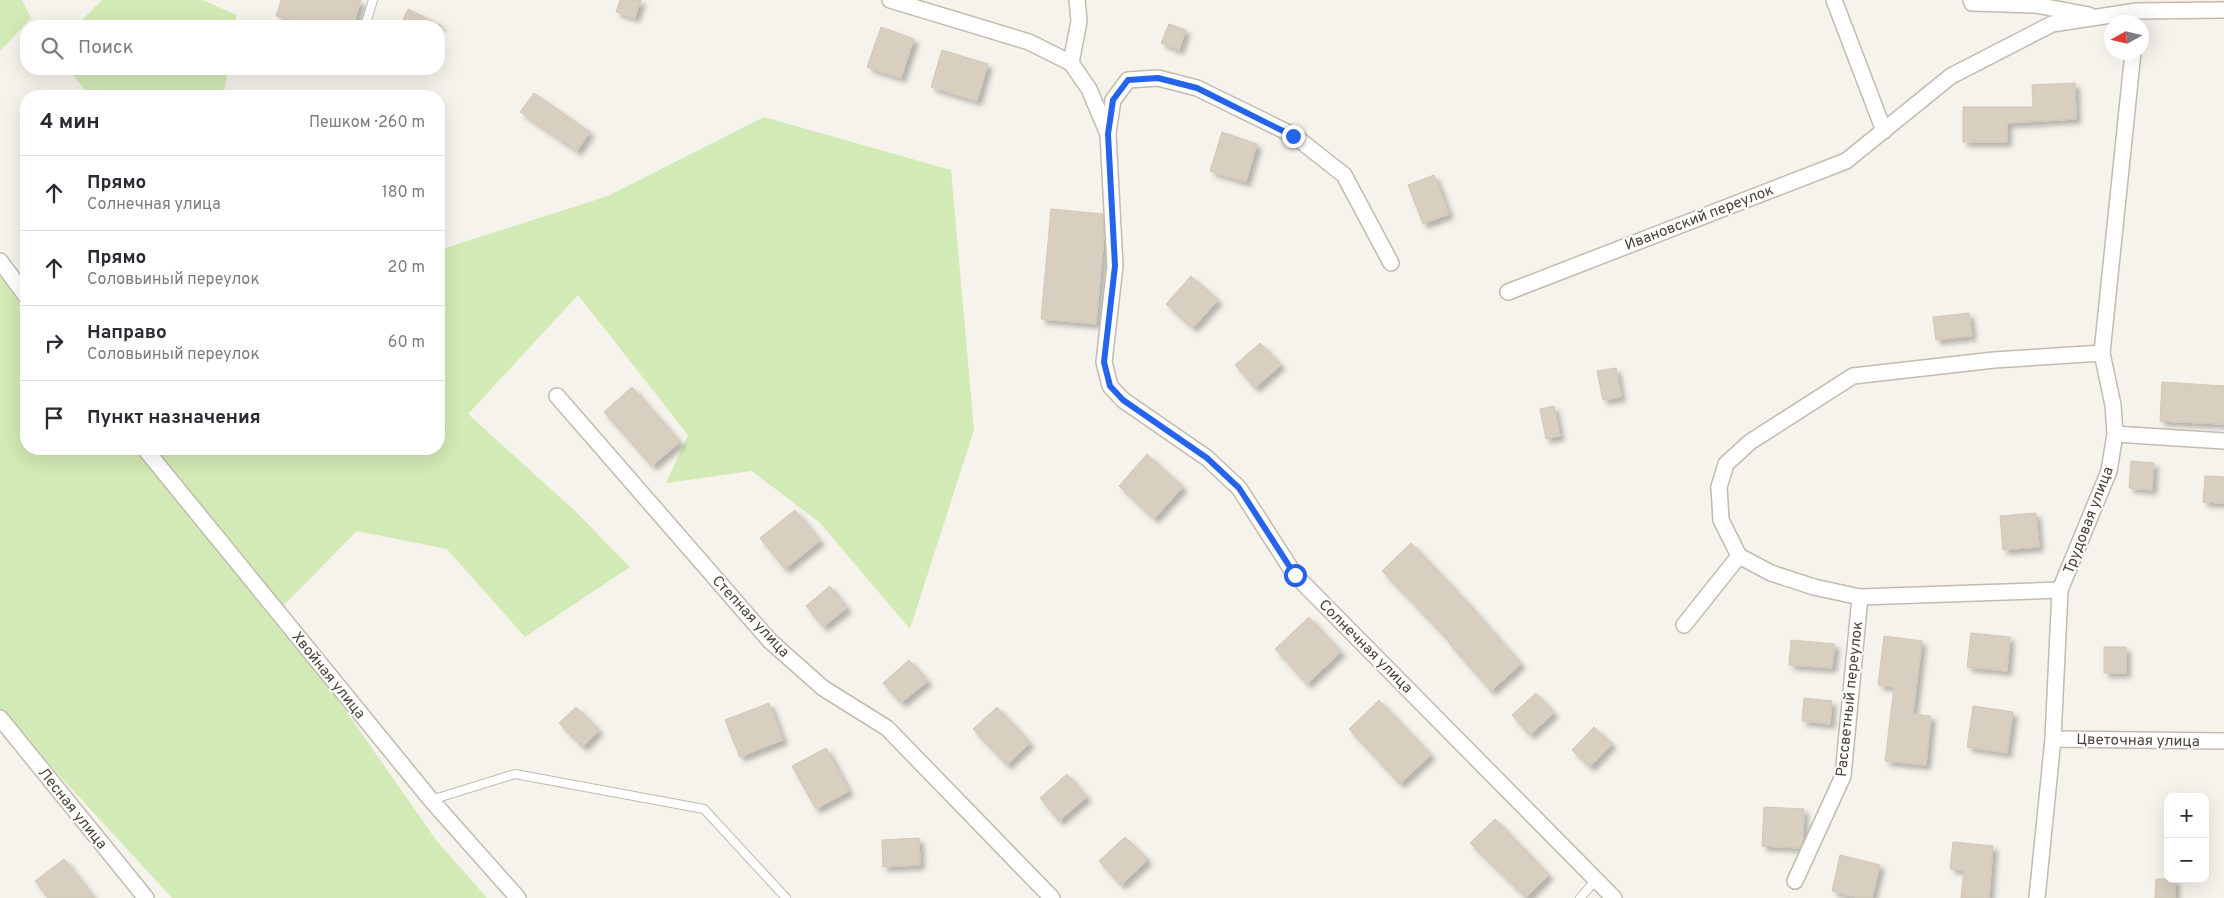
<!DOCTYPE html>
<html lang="ru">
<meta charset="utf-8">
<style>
:root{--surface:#fff;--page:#f7f7f7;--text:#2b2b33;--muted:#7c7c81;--line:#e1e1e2}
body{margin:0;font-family:Overpass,sans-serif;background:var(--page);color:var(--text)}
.controls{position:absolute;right:15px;bottom:15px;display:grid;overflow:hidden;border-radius:10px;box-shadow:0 5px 20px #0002}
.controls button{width:45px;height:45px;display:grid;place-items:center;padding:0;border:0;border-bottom:1px solid var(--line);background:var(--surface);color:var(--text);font:25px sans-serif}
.compass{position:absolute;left:2104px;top:15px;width:45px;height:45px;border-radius:50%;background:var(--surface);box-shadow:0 5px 20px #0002;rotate:262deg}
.stop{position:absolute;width:15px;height:15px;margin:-11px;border:4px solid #2563eb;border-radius:50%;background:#fff}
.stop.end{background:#2563eb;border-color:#fff;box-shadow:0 1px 5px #0008}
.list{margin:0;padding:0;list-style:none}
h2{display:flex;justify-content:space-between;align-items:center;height:65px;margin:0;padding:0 20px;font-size:21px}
h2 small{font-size:16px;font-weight:400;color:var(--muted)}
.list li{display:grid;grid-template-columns:32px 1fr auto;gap:15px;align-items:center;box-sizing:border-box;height:75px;padding:0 20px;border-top:1px solid var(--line)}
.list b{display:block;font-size:19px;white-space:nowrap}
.list p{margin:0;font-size:16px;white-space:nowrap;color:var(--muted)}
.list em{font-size:16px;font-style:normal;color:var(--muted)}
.icon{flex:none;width:28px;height:28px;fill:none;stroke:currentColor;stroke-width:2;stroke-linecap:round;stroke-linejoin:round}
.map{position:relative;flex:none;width:2224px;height:898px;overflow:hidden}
.search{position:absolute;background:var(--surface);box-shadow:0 5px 20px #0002;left:20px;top:20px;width:425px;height:55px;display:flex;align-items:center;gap:12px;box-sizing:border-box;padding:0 18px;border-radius:20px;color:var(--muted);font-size:19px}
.panel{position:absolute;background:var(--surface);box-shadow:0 5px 20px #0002;left:20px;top:90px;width:425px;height:365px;border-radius:20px}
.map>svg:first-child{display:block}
.green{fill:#d2eab5}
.building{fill:#d8cfc1;stroke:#d3c7b4;filter:url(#shadow)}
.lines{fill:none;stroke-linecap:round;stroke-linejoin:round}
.lane-casing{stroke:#c2bbae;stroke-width:10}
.street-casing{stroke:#c2bbae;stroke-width:18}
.lane{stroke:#fff;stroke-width:8}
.street{stroke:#fff;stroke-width:15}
.route{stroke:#2563eb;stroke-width:6}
.labels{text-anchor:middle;stroke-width:4;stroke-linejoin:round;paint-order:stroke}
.street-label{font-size:15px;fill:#4b4439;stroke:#fff}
</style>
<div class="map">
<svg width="2224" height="898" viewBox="0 0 2224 898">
<defs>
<filter id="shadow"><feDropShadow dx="4.5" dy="4.5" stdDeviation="2.5" flood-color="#0004"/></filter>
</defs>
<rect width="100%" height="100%" fill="#f6f3ec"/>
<!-- green -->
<g class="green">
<path d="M0,0H22L31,18L0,51Z"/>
<path d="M102,0H203L236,15L235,26H76Z"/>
<path d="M68,69H228L223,96H90Z"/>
<path d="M764,117L951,170L974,430L910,629L820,523L752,471L666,483L688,435L578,295L468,414L573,509L630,567L525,637L447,549L357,531L277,612L436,840L487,898H172L0,711V275L26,312V449H439V250L608,196Z"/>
</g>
<!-- building -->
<g class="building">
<path d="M281,0H361L353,26H310L276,16Z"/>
<path d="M620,0H641L635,18L616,12Z"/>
<path d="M408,9L442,26H400Z"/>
<path d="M1169,24L1186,30L1179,50L1161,43Z"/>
<path d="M881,27L914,39L901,78L867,67Z"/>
<path d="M942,50L988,64L977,101L931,87Z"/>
<path d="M2075,83L2076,119L2007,123V142H1963V107H2033L2032,85Z"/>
<path d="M534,93L590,132L577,151L520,112Z"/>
<path d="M1222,132L1257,144L1246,182L1210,171Z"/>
<path d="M1434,175L1449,214L1423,224L1408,185Z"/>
<path d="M1051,209L1103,214L1104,236L1096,324L1041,319Z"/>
<path d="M1191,276L1218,300L1193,328L1166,304Z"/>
<path d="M1969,313L1972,336L1936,340L1933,317Z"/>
<path d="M1260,343L1281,365L1255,388L1235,365Z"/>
<path d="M1616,368L1621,397L1603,400L1597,371Z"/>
<path d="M2162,382L2224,386V424L2160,421Z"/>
<path d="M632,387L680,442L652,466L604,412Z"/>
<path d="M1554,406L1560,436L1546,439L1540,409Z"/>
<path d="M1147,454L1183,487L1154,519L1119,486Z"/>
<path d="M2131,461L2154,463L2152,490L2129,488Z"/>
<path d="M2205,476L2224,477V503L2203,502Z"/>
<path d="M795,510L820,541L785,569L760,538Z"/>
<path d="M2036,513L2039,547L2003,550L2000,516Z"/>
<path d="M1411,543L1465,600L1521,664L1491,691L1449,643L1450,642L1382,571Z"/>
<path d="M830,586L847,608L823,627L806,606Z"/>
<path d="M1309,617L1341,652L1307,684L1275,649Z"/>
<path d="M1971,633L2010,637L2007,671L1967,667Z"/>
<path d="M1884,636L1922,641L1913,714L1931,716L1926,765L1885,761L1894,687L1878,685Z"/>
<path d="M1791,640L1835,644L1832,668L1789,665Z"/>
<rect x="2104" y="647" width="22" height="26"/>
<path d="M909,660L928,681L901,703L883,683Z"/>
<path d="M1536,693L1554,713L1530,735L1512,715Z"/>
<path d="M1804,698L1832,701L1830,724L1802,721Z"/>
<path d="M1379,700L1431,755L1400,784L1349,729Z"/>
<path d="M769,703L783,740L740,757L725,720Z"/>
<path d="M1973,706L2013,712L2007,753L1967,747Z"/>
<path d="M576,707L599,730L583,747L559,723Z"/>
<path d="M997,707L1030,743L1007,765L973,729Z"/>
<path d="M1594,727L1612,744L1590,767L1572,750Z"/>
<path d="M826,748L849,791L816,809L792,766Z"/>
<path d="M1067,774L1087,797L1059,821L1040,798Z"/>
<path d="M1764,807L1804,809L1803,842L1800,848L1762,846Z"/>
<path d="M1495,819L1549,875L1526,898L1470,843Z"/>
<path d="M1125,837L1148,860L1121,885L1099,861Z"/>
<path d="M919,838L920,865L883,867L882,840Z"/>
<path d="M1953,842L1993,846L1989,898H1961L1964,870L1950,869Z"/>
<path d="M1840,855L1880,865L1872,898H1860L1832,891Z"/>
<path d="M64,859L94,898H48L35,881Z"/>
<path d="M2156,879H2175V898H2155Z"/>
</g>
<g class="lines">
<!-- lane casing -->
<g class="lane-casing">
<g id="lane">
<path d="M365,26L373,0"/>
<path d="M431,800L515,774L704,809L786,898"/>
<path d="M1580,898L1595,881"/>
</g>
</g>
<!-- street casing -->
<g class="street-casing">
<g id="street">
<path d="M890,0L1029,42L1071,63L1089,89L1108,134L1115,266L1104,362L1110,386L1123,400L1207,458L1239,488L1295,575L1614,898"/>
<path d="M1834,0L1884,131"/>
<path d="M1971,0L1972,3L2035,5L2089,15"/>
<path d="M1071,63L1079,21L1077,0"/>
<path d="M1108,133L1113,100L1128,80L1158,78L1197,88L1293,135L1344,175L1391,263"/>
<path d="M0,261L26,296"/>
<path d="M1508,292L1846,161L1951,76L2052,24L2137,11L2224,10"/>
<path d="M557,396L770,641L823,688L887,728L1052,898"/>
<path d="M2115,434L2224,441"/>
<path d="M145,449L431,800L518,898"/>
<path d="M2060,590L1860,597L1814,587L1771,573L1739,556L1721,520L1719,487L1726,464L1750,442L1853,376L1994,360L2102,353"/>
<path d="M1684,625L1739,556"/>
<path d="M0,718L146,898"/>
<path d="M2053,739L2224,741"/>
<path d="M1795,881L1843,776L1860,597"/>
<path d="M2037,898L2053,739L2060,590L2109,471L2115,434L2113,405L2102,353L2133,52"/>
</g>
</g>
<!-- lane -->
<use href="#lane" class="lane"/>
<!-- street -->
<use href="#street" class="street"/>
</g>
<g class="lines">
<!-- route -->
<path class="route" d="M1293,136L1197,88L1158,78L1128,80L1113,100L1108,134L1115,266L1104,362L1110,386L1123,400L1207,458L1239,488L1295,575"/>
</g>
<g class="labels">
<!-- street labels -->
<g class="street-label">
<text transform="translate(1699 217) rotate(-21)" y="5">Ивановский переулок</text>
<text transform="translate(2088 520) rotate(-69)" y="5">Трудовая улица</text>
<text transform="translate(751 616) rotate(47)" y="5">Степная улица</text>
<text transform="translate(1366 646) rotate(45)" y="5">Солнечная улица</text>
<text transform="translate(329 675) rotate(51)" y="5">Хвойная улица</text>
<text transform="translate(1849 699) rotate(-84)" y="5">Рассветный переулок</text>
<text transform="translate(2138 740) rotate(1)" y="5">Цветочная улица</text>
<text transform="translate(73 808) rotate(51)" y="5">Лесная улица</text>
</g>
</g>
</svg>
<div class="controls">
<button>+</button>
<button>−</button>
</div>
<svg class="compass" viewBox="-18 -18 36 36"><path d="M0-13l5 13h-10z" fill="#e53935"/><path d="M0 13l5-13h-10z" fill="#7c7c81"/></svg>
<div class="stop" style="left:1295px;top:575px"></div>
<div class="stop end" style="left:1293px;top:136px"></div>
<div class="search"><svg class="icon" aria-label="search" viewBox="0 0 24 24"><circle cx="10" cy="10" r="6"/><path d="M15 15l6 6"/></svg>Поиск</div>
<section class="panel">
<h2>4 мин<small>Пешком · 260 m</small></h2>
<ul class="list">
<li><svg class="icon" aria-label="ahead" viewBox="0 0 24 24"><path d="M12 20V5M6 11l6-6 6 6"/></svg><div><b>Прямо</b><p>Солнечная улица</p></div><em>180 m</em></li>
<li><svg class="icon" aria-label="ahead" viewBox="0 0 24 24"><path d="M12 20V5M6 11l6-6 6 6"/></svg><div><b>Прямо</b><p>Соловьиный переулок</p></div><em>20 m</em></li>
<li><svg class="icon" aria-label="right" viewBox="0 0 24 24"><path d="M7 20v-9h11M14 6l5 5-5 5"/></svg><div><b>Направо</b><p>Соловьиный переулок</p></div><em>60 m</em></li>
<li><svg class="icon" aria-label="arrive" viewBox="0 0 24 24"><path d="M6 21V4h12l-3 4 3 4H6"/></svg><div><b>Пункт назначения</b></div></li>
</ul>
</section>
</div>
